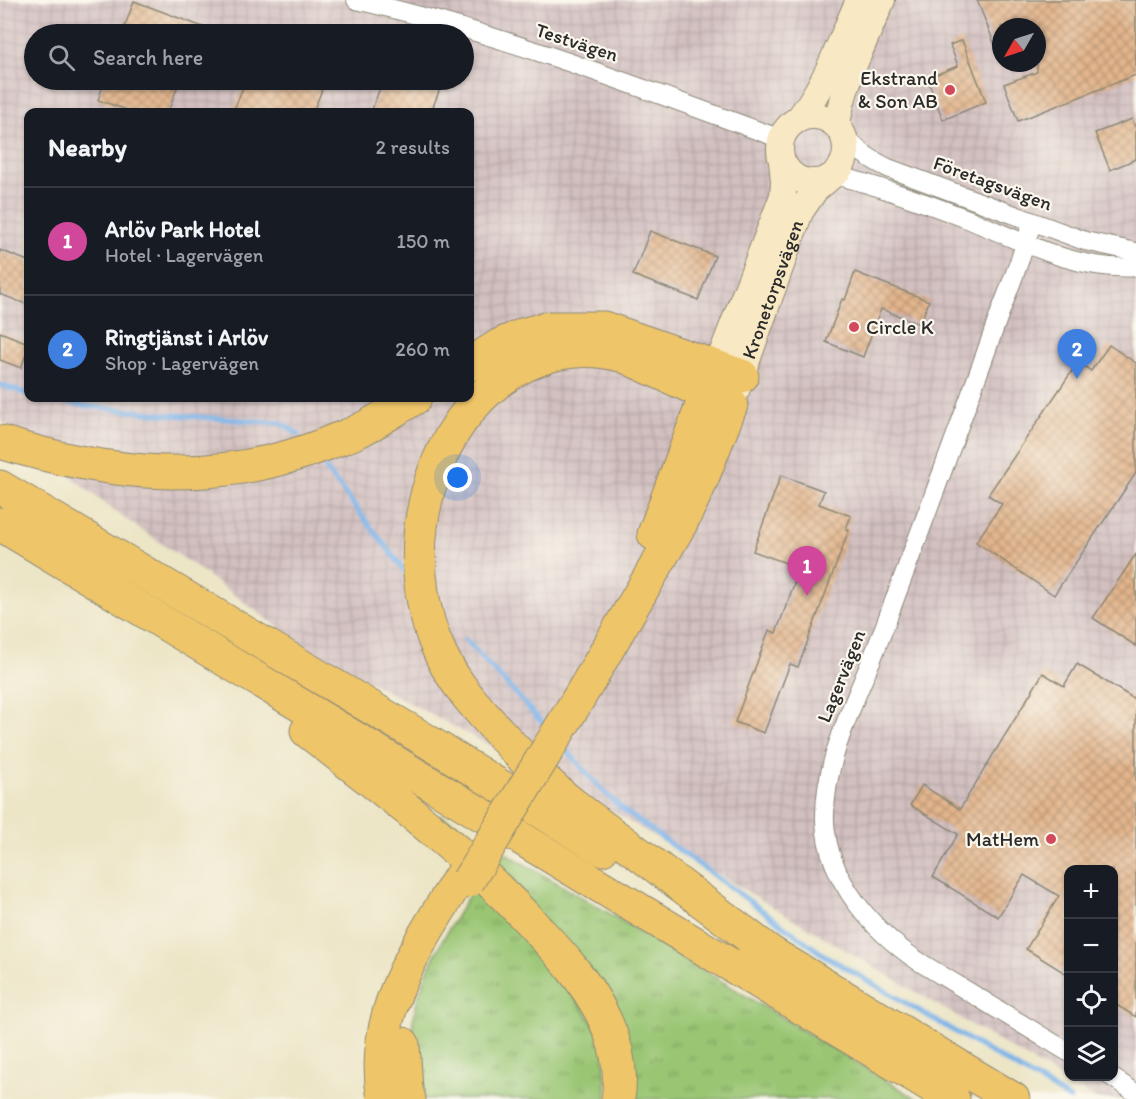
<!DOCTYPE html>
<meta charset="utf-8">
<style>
:root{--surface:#171b24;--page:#242831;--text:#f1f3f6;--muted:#9ea1a6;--line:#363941;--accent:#0b8043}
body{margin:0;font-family:Itim,sans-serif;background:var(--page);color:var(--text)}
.controls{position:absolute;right:18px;bottom:18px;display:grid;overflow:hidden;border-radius:12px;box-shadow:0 2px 4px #0004}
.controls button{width:54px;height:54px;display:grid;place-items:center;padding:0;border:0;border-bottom:2px solid var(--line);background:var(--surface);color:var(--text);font:30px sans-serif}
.compass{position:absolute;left:992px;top:18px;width:54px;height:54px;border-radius:50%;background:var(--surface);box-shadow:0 2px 4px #0004;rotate:231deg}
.you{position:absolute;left:458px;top:478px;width:21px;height:21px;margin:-15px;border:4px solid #fff;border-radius:50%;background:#1a73e8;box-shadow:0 0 0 9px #1a73e833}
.badge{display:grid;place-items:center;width:39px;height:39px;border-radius:50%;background:var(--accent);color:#fff;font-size:20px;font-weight:700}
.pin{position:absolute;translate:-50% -50px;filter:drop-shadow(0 2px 3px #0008)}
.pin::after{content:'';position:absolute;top:32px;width:21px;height:18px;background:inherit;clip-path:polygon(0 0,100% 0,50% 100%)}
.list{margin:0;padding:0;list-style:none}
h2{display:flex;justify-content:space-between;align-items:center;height:78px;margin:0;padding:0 24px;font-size:26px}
h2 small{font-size:20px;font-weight:400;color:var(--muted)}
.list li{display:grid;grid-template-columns:39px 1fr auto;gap:18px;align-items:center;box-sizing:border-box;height:108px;padding:0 24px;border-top:2px solid var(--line)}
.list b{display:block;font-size:22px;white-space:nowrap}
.list p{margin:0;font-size:20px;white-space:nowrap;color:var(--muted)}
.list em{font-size:20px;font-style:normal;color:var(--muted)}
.icon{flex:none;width:33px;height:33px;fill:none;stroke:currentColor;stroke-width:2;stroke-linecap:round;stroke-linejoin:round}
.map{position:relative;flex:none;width:1136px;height:1099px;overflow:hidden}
.search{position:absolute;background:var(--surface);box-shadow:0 2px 4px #0004;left:24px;top:24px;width:450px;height:66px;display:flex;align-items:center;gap:15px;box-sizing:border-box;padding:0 21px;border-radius:33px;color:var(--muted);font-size:22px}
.panel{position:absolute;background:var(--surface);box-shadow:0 2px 4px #0004;left:24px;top:108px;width:450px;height:294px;border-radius:12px}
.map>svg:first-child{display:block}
.industrial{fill:url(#industrial-grid);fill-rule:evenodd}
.grass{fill:url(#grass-tufts);stroke:#62784f;stroke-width:1.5}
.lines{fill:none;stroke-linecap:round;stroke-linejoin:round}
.stream{stroke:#79b2e9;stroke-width:5}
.building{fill:url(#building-cross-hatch)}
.minor-casing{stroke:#8c8878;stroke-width:20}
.secondary-casing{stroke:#8c8878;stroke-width:28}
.motorway-casing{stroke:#8c8878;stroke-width:35}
.minor{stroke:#fff;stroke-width:18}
.secondary{stroke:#f8e8c3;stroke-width:26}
.motorway{stroke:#eec569;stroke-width:33}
.motorway-bridge-casing{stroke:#8c8878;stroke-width:35;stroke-linecap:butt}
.motorway-bridge{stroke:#eec569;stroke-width:33}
.poi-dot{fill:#d1495b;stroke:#fbf7ec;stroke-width:2}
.labels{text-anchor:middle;stroke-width:4.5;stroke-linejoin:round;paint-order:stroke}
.street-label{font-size:20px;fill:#2b2b2b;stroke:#fbf7ec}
.poi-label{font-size:20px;fill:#2b2b2b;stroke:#fbf7ec;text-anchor:end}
</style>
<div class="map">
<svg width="1136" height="1099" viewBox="0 0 1136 1099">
<defs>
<pattern id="industrial-grid" width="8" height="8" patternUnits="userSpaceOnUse" patternTransform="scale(1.5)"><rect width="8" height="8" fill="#d2bfc0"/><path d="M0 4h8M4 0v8" fill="none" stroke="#b4a4a5"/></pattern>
<pattern id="grass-tufts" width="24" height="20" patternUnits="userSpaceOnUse" patternTransform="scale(1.5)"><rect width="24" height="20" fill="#9ac673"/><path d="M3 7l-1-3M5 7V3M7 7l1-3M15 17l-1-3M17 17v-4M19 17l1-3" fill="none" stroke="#7ea15f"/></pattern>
<pattern id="building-cross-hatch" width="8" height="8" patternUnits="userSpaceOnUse" patternTransform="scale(1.5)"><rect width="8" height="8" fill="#e3b68d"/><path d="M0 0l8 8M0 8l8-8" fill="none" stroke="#b89473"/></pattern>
</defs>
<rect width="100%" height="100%" fill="#fbf7ec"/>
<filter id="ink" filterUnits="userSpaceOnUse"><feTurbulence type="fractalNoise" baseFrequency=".0167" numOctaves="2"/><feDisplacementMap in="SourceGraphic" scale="12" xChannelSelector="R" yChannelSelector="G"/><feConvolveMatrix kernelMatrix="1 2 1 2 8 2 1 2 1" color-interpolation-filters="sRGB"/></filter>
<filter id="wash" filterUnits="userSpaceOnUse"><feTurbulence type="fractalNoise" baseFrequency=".008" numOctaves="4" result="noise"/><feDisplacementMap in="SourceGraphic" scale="24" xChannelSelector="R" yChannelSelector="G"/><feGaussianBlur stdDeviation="1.35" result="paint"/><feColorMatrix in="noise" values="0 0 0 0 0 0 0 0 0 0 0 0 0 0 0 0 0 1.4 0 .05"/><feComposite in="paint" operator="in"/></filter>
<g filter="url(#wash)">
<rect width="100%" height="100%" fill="#ece5c6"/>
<!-- industrial -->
<path class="industrial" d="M0,0H1136V1099H1096L605,807L310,650L192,564L118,514L0,420ZM1001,27H1037V63H1001ZM34,34H464V80H34ZM28,112H470V398H28ZM1068,870H1114V1076H1068Z"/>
<!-- grass -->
<g class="grass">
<path d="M440,815L605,911L917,1099H628L629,1073Z"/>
<path d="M479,879L530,933L603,1039L607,1099H417C415,1081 410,1062 411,1044C412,983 448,929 479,879Z"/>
</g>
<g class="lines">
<!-- stream -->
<g class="stream">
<path d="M0,385L28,394"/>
<path d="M44,398L85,406L160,414L281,423L298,434"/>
<path d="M325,468L405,571"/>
<path d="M465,639L547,728"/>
<path d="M564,747L600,788L622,809L824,955L1070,1099"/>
</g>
</g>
<g id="blocks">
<!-- building -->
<g class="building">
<path d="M977,0H1136V75L1018,121L1004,84L1037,72V27H1001L1000,58Z"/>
<path d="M134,1L219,33V34H122Z"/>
<path d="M962,40L986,102L943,120L927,78L958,66L950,45Z"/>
<path d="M105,80H180L168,112H133L98,100Z"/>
<path d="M246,80H326L313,112H233Z"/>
<path d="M383,80H423L441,86L431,112H371Z"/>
<path d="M1132,119L1136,129V159L1110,170L1095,133Z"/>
<path d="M650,231L715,256L698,300L633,275Z"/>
<path d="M0,250L28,261V305L0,294Z"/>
<path d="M855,272L929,301L920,324L881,309L863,357L826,342L842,299L845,300Z"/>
<path d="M0,332L28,343V349L21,368L0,360Z"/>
<path d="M1109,345L1136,363V473L1054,595L976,542L1002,504L988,495L1078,362L1091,371Z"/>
<path d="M781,475L824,491L819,504L851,516L846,529L849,530L798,667L790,664L764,733L735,722L769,630L776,633L800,568L753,551Z"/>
<path d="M1136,554V646L1093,618Z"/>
<path d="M1077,664L1136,700V1017L1113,1003V870H1068V975L1026,949L1059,896L1024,875L998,917L933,877L958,834L910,805L922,785L960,809L1043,673L1064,686Z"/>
</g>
</g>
</g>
<g filter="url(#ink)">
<use href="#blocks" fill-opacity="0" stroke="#8c8878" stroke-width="1.5"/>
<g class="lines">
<!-- minor casing -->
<g class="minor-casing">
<g id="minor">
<path d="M356,0C501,33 641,88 781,139"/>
<path d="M844,135C857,151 870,159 888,168L1085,241L1136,252"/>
<path d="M835,175C880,186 926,203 970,220C1021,241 1079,272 1136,267"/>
<path d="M1032,222C1021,262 1004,299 991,338C955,439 917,540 879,641C857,699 823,758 825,822C828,880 872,930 918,961L1068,1052"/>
<path d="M1110,1076L1136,1093"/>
</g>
</g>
<!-- secondary casing -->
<g class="secondary-casing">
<g id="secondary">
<circle cx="813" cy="149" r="33"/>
<path d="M800,117C827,82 841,40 859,0"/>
<path d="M837,125C843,82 865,40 882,0"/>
<path d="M710,385L783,196L784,181L782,162"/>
<path id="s1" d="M736,391L800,212L815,190L827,180"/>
</g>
</g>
<!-- motorway casing -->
<g class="motorway-casing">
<g id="motorway">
<path d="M470,364L500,345L525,334L549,328H604L742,376"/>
<path d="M0,442C110,476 217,487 326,444C337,439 349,436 360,430C379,421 397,408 415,398"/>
<path d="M0,487L414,733L602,849"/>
<path d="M0,524L953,1099"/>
<path d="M654,534L706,395"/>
<path d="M586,686L681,523L699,486L731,405L624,356C565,339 510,363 471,408C443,441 426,485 421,527C416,570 422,616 441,655C455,684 477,708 498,731C517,752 537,774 558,792C581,812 606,829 630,847C677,882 724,918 771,953"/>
<path d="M307,731C388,793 468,854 537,929C561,954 585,981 601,1012C615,1039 623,1068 618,1099"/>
<path d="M753,942L1013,1099"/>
<path d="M403,1044L406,1089L409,1099"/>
<path d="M384,1099C368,1013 419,944 461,875"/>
</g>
</g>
<!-- minor -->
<use href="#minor" class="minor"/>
<!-- secondary -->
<use href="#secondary" class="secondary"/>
<!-- motorway -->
<use href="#motorway" class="motorway"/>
<!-- motorway-bridge casing -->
<g class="motorway-bridge-casing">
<path id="motorway-bridge" d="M468,881L586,686"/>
</g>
<!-- motorway-bridge -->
<use href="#motorway-bridge" class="motorway-bridge"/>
</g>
</g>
<!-- markers -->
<g class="poi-dot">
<circle cx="950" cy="90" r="6"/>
<circle cx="854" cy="327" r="6"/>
<circle cx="1051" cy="839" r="6"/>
</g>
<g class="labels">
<!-- street labels -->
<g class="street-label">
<text transform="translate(577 42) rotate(18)" y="7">Testvägen</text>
<text transform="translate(993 183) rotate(20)" y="7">Företagsvägen</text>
<text dy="7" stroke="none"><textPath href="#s1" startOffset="108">Kronetorpsvägen</textPath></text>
<text transform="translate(841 676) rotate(-68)" y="7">Lagervägen</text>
</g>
<!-- poi labels -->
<g class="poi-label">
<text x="938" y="85">Ekstrand<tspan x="938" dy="23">&amp; Son AB</tspan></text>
<text x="866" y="334" text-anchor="start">Circle K</text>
<text x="1039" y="846">MatHem</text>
</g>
</g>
</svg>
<div class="controls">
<button>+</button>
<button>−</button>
<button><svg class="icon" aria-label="locate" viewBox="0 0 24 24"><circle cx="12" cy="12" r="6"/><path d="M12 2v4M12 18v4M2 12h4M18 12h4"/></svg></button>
<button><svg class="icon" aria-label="layers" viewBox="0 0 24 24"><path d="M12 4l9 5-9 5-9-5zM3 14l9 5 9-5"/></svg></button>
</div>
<svg class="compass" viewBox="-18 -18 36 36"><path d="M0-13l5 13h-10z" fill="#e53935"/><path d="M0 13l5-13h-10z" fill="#9ea1a6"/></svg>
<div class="you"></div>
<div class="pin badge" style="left:807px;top:596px;background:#d1479c">1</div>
<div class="pin badge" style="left:1077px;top:379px;background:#3f7fe0">2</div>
<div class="search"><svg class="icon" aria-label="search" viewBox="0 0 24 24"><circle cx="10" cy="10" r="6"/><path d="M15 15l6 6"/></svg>Search here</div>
<section class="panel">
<h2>Nearby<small>2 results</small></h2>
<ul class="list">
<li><span class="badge" style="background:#d1479c">1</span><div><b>Arlöv Park Hotel</b><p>Hotel · Lagervägen</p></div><em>150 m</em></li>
<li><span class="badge" style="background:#3f7fe0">2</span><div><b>Ringtjänst i Arlöv</b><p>Shop · Lagervägen</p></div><em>260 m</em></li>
</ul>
</section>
</div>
